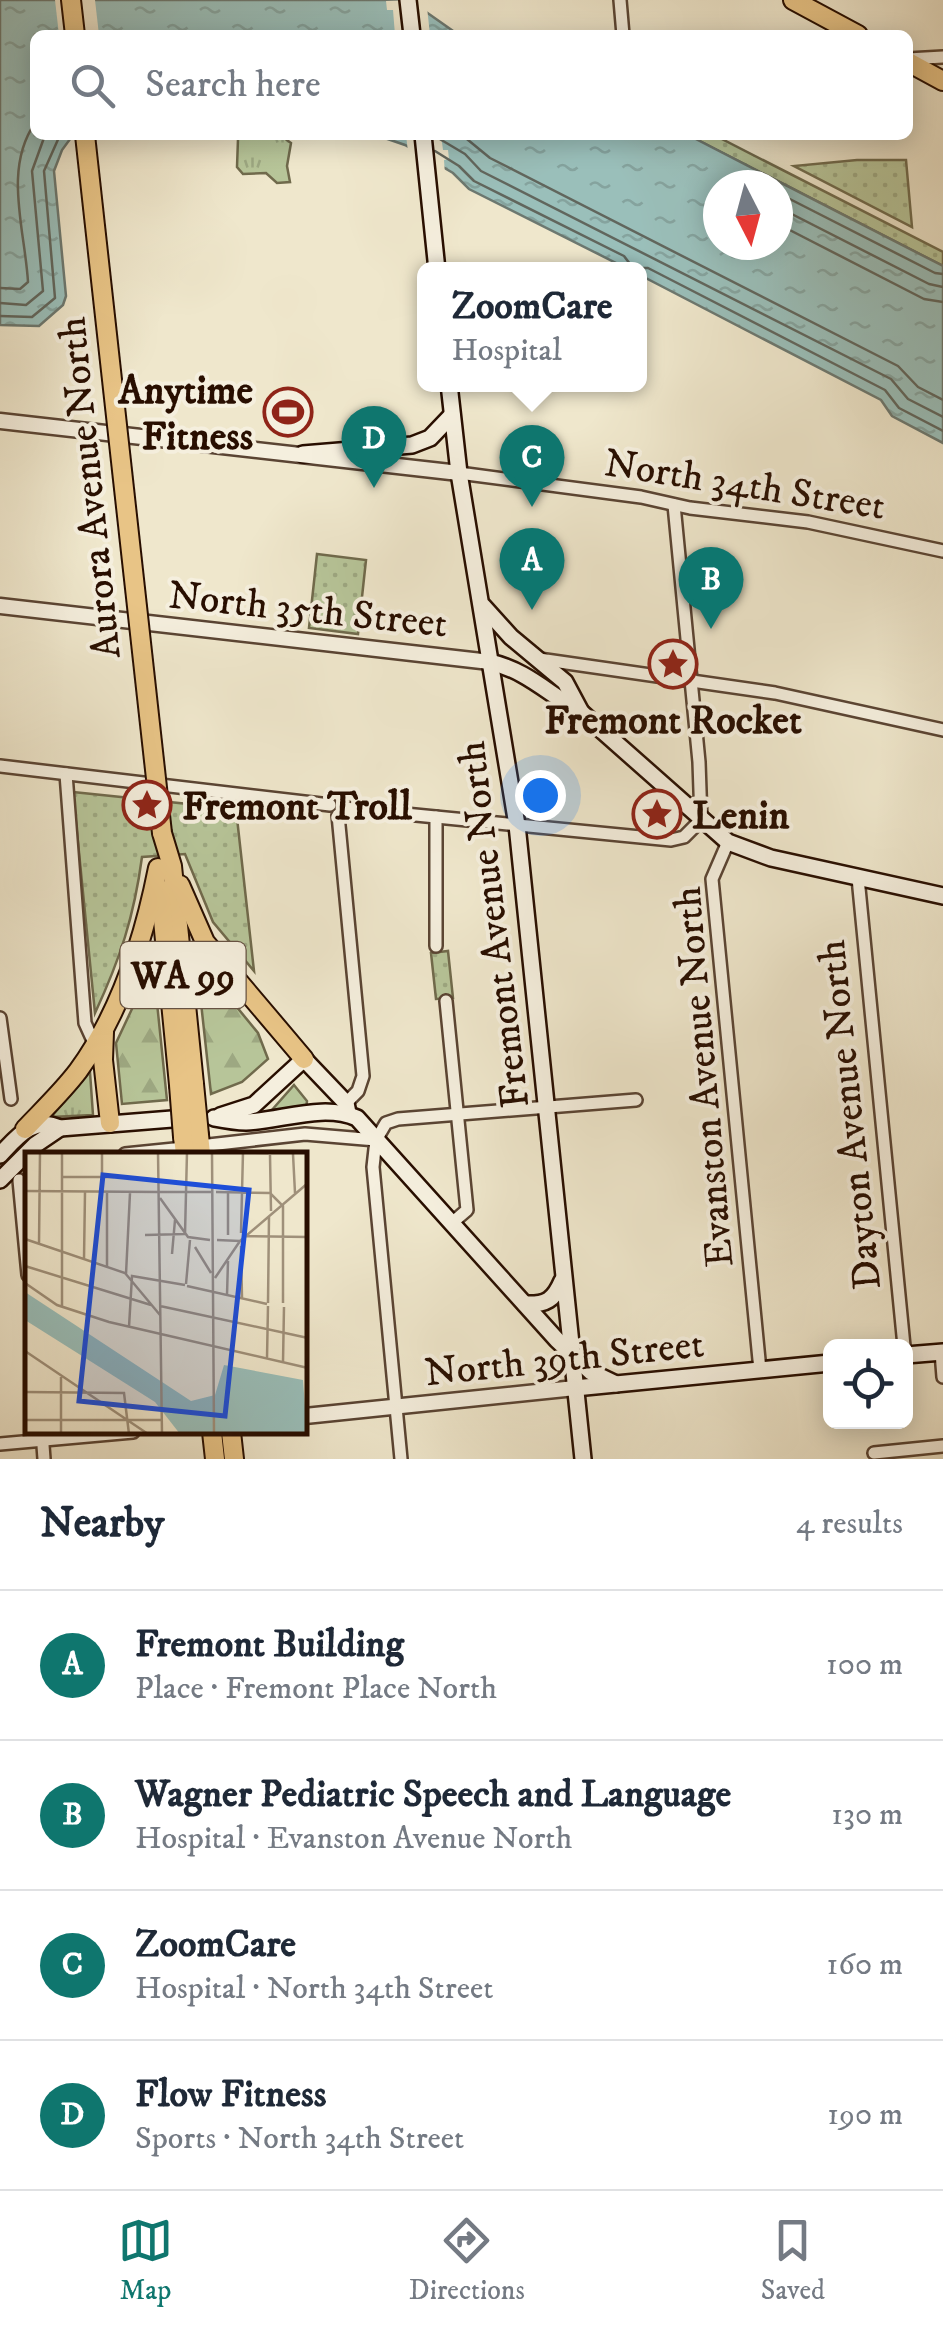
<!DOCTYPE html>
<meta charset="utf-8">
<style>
:root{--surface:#fff;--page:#f2f2f3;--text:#1f2937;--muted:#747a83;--line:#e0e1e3;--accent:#0f766e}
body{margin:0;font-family:"IM FELL DW Pica",serif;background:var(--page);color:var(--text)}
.controls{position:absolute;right:30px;bottom:30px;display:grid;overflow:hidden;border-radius:15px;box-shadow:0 5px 25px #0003}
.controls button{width:90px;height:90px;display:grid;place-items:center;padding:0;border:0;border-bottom:2px solid var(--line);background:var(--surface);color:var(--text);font:50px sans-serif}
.compass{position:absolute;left:703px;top:170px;width:90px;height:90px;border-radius:50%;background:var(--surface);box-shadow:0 5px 25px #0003;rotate:174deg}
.you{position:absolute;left:540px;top:795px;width:35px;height:35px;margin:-25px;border:8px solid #fff;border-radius:50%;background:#1a73e8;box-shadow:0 0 0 15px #1a73e833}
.badge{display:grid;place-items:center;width:65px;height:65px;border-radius:50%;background:var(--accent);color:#fff;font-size:32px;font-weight:700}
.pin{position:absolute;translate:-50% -82px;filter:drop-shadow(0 2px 5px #0008)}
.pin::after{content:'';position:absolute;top:52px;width:35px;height:30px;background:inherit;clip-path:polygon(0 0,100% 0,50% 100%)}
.popup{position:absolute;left:417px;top:262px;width:230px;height:130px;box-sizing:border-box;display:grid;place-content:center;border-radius:15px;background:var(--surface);filter:drop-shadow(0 2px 8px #0005);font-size:32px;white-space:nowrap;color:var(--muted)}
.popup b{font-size:38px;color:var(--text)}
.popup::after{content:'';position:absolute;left:50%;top:100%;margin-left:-20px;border:20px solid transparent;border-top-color:var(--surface)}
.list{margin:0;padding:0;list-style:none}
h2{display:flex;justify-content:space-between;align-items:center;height:130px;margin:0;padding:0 40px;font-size:42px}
h2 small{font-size:32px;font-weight:400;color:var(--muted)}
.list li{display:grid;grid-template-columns:65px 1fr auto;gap:30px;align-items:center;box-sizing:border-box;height:150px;padding:0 40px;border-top:2px solid var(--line)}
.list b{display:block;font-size:38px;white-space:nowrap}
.list p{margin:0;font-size:32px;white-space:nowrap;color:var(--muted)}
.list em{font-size:32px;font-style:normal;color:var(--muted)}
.icon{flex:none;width:55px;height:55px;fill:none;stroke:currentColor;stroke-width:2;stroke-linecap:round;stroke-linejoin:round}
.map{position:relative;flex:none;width:943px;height:1459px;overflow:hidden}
.search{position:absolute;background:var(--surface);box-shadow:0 5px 25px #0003;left:30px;right:30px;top:30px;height:110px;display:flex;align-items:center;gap:25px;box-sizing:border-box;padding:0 35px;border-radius:15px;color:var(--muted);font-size:38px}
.sheet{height:730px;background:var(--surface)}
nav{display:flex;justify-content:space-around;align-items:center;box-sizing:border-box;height:140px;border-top:2px solid var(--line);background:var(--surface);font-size:28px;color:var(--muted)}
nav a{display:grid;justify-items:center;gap:5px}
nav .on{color:var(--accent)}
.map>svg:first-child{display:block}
.grass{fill:url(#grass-tufts);stroke:#706a4c;stroke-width:2.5}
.forest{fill:url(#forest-firs);stroke:#706a4c;stroke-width:2.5}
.park{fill:url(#park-dots);stroke:#706a4c;stroke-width:2.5}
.water{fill:url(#water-ripples);stroke:#6c7870;stroke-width:2.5;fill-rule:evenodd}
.pier{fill:#efe7cc}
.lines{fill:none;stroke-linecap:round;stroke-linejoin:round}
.shore{stroke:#61665d;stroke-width:2.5}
.minor-casing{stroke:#5a4433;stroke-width:16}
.tertiary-casing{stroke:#5a4433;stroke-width:19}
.secondary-casing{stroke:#280e00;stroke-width:20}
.primary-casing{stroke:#280e00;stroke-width:22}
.trunk-casing{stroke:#280e00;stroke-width:22}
.minor{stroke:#f5efde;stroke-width:11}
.tertiary{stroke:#f5efde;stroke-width:14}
.secondary{stroke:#f5efde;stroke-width:15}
.primary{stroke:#e8c486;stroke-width:18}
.trunk{stroke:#e8c486;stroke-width:18}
.trunk-bridge-casing{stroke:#280e00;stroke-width:22;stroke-linecap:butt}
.trunk-bridge{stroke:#e8c486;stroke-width:18}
.labels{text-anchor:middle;stroke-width:8;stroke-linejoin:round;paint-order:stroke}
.shield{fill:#f5efde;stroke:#665243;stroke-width:2.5}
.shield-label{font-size:38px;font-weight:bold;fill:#280e00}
.poi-label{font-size:40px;font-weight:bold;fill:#280e00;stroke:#f5efde;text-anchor:start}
.street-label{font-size:40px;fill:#280e00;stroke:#f5efde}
.inset-road{fill:none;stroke:#9f907a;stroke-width:2.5}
.view{fill:#1d4ed8;fill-opacity:0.15;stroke:#1d4ed8;stroke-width:5}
.inset-edge{fill:none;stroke:#280e00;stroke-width:5}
</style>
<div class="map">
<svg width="943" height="1459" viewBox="0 0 943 1459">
<defs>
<pattern id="grass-tufts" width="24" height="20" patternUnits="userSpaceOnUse" patternTransform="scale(2.5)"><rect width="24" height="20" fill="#b7c599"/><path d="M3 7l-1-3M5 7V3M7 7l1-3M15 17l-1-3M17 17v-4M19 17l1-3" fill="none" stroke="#9da882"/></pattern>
<pattern id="forest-firs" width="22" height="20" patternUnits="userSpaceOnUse" patternTransform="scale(2.5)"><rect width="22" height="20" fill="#b7c599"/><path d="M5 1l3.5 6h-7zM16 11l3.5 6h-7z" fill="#9da882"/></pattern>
<pattern id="park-dots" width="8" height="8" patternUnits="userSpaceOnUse" patternTransform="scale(2.5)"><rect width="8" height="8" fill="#b7c599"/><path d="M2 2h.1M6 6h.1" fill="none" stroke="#9da882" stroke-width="1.8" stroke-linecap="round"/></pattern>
<pattern id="water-ripples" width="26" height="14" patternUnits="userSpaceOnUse" patternTransform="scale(2.5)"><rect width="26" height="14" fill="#9abfba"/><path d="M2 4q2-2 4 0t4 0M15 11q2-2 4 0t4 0" fill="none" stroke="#85a39e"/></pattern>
</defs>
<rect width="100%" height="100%" fill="#efe7cc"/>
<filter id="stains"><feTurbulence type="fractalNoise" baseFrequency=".002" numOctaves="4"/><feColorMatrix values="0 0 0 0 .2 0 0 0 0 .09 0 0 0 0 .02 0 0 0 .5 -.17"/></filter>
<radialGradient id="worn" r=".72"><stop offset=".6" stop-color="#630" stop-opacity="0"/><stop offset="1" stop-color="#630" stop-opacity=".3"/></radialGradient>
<!-- grass -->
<g class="grass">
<path d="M232,135H280L291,143L287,166L290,182L277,183L266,173L243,174L237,167L238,139Z"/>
<path d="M90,1072L93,1115L51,1117Z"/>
<path d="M294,1085L307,1101L306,1109L271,1111Z"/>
</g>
<!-- forest -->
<g class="forest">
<path d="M196,957L258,1033L268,1059L242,1082L211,1094Z"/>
<path d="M153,964L167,1100L122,1104L116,1043Z"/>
</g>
<!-- park -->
<g class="park">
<path d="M688,135H714L943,252V266Z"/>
<path d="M857,160H906L912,227L794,166Z"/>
<path d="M317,554L366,560L358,634L309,628Z"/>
<path d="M73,792L236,809L254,971L213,922L185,854L142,857C134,917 120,959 95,1013Z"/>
<path d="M448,951L453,998L436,999L431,953Z"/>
</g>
<!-- water -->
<g class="water">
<path d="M0,0H409L456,33L35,35V135H73L62,150L54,171L66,296L63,305L39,326L0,325Z"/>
<path d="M376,135H688L943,266V443L892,416L881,400L640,275V270L628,269L469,189L453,173L405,145ZM718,185H778V245H718Z"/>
</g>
<!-- pier -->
<g class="pier">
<path d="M55,0H95L99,35H59Z"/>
<path d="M418,0L427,7L430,35H395L393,10H387L386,1Z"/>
<path d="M406,135H441L443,150H448L449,159L444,160L445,175L408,152Z"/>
</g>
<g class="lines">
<!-- shore -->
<g class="shore">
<path d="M433,135L465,154L481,171L891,379L908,399L943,417"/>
<path d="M462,135L490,158L898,366L918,387L943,400"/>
<path d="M435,151L459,166L474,181L624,256L633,268H648L885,390L899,408L943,431"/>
<path d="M778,193L935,273L943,274"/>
<path d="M778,207L929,284L943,287"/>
<path d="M778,224L924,299L943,302"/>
<path d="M0,288L20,289L28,282C25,230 3,169 35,123"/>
<path d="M0,303L26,305L43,291L32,171L45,135"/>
<path d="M0,316L32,317L55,298L44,171L60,135"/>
</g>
<!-- minor casing -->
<g class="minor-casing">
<g id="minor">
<path d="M620,0L623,35"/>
<path d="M908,59L943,57"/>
<path d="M459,473L641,497L690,508L808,522L943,551"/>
<path d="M539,659L775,693L943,730"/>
<path d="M0,766L330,805"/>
<path d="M66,774L85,1023L95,1045"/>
<path d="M344,808L671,840L684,837L701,820L699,762L674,505"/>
<path d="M338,815L363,1076L358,1091L346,1103"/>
<path d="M436,817V946"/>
<path d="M728,842L712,879L760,1370"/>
<path d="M858,878L904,1346"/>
<path d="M446,1001L467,1210L453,1222"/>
<path d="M0,1018L11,1099"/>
<path d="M200,1146L305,1134L376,1140"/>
<path d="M125,1154L184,1148"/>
<path d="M19,1180L28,1275"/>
<path d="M941,1352L943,1377"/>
<path d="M42,1432L44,1459"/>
<path d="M0,1444L133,1432"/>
<path d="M874,1453L943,1446"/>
<path d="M401,1459L373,1167L376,1140L386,1123L398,1119L636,1100"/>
</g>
</g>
<!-- tertiary casing -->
<g class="tertiary-casing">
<g id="tertiary">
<path d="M0,421L459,473"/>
<path d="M0,606L490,662"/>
<path d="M305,1416L575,1388"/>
</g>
</g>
<!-- secondary casing -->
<g class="secondary-casing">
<g id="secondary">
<path d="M408,0L412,35"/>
<path d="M423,135L437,270"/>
<path d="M449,384L459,473L517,825L583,1459"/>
<path d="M303,454L412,445L430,438L452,415"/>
<path d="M483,606L511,637L565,682L581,712"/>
<path d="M490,662C528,671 548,694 581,712L728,842L771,858L943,896"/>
<path d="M220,1116L254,1105L304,1059L346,1103L348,1113"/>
<path d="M214,1118C224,1120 235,1122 246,1122C281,1121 323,1103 357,1118L557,1340L591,1372L616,1384"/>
<path d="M0,1155C18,1136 33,1116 60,1128L172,1119"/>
<path d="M0,1180L35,1145L60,1128"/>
<path d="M525,1304C546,1305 554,1300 562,1281"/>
<path d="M906,1355L943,1352"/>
<path d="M575,1388L830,1363"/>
</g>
</g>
<!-- primary casing -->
<g class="primary-casing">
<g id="primary">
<path d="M793,0L858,35"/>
<path d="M908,62L943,81"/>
</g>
</g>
<!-- trunk casing -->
<g class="trunk-casing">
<g id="trunk">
<path d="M71,0L75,35"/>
<path d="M162,833L172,866L194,1084"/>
<path d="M180,885L205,942L304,1059"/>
<path d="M160,889L179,1085"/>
<path d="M104,1032L103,1060L110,1123"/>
<path d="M25,1129C42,1111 62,1092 78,1071C121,1012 144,939 158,868"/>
<path d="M199,1135L201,1154"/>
<path d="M183,1137L185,1154"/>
<path d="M212,1432L215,1459"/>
<path d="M231,1432L234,1459"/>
</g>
</g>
<!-- minor -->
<use href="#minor" class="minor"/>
<!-- tertiary -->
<use href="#tertiary" class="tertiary"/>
<!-- secondary -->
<use href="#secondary" class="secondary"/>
<!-- primary -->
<use href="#primary" class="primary"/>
<!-- trunk -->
<use href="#trunk" class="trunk"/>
<!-- trunk-bridge casing -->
<g class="trunk-bridge-casing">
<g id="trunk-bridge">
<path d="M85,135L162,833"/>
<path d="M194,1084L199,1135"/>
<path d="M179,1085L183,1137"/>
</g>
</g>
<!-- trunk-bridge -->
<use href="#trunk-bridge" class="trunk-bridge"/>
</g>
<!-- icons -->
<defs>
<g id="stadium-ring" transform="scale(2.5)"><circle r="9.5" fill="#f5efde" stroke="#8f2418" stroke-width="1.5"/><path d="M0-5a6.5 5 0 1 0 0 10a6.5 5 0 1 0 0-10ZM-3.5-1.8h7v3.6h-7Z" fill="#8f2418"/></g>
<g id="sight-ring" transform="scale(2.5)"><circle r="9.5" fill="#f5efde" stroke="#8f2418" stroke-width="1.5"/><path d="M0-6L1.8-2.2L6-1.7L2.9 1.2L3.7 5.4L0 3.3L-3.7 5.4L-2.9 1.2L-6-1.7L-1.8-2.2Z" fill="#8f2418"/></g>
</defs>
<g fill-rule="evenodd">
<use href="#stadium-ring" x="288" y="412"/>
<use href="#sight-ring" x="673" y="664"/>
<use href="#sight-ring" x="147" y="805"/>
<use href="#sight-ring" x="657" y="814"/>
</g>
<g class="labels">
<!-- shield labels -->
<rect class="shield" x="120.5" y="942" width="125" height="66" rx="8"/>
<g class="shield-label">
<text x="183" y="988">WA 99</text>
</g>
<!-- poi labels -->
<g class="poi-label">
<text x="253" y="403" text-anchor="end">Anytime<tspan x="253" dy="46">Fitness</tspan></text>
<text x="673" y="733" text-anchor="middle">Fremont Rocket</text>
<text x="182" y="819">Fremont Troll</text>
<text x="692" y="828">Lenin</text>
</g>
<!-- street labels -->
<g class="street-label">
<text transform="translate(745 483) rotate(9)" y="14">North 34th Street</text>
<text transform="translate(88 488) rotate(-96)" y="14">Aurora Avenue North</text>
<text transform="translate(308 608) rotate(6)" y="14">North 35th Street</text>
<text transform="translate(492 925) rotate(-97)" y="14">Fremont Avenue North</text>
<text transform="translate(702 1077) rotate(-95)" y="14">Evanston Avenue North</text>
<text transform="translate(848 1115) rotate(-96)" y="14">Dayton Avenue North</text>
<text transform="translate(564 1357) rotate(-6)" y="14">North 39th Street</text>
</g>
</g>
<!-- overview -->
<g transform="translate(25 1152)">
<rect width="282" height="282" fill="#efe7cc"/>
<path d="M0,140L166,249L190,243L199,213L278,228L282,282H155L130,250L0,168Z" fill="#9abfba"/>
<path class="inset-road" d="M133,0L137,282M187,0L189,282M190,0L243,1M268,2L270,41M245,3L246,59M37,25H89M0,39L134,40M77,39V0M134,40H186M191,40L245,41L258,54V151M135,46L163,85L185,88M216,81L218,0M160,82L162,0M120,83L160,82M203,83V41M221,84L283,85M0,87L100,121L135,163M192,88L215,89L283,31M14,92L15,0M216,94L217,146M170,95L186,121M147,102L150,68M59,107L60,40M0,114L126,153M82,114V40M101,122L105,41M190,126L215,89M0,131L32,153L84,170L283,216M161,132L165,88M162,134L242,152M202,143L203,109M243,151L244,65M37,154V0M135,154L283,186M104,175L107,124L160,133M0,199L123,282M242,206L243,154M258,210L259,155M0,240L99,241L104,282M0,268H137M36,282V225"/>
<path class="view" d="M78,23L224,38L200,264L54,249Z"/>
<rect width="282" height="282" class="inset-edge"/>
</g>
<rect width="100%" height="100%" filter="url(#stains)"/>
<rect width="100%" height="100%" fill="url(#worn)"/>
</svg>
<div class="controls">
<button><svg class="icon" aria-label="locate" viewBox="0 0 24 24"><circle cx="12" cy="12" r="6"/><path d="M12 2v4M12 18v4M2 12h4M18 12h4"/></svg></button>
</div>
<svg class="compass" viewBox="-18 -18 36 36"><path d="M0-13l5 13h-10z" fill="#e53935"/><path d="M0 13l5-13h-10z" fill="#747a83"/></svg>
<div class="you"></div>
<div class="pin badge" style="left:532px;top:610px">A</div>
<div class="pin badge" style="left:711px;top:629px">B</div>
<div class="pin badge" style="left:532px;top:507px">C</div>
<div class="popup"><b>ZoomCare</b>Hospital</div>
<div class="pin badge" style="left:374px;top:488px">D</div>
<div class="search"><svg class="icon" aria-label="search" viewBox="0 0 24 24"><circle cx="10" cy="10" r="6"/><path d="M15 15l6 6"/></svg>Search here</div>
</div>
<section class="sheet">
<h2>Nearby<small>4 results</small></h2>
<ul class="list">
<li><span class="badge">A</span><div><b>Fremont Building</b><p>Place · Fremont Place North</p></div><em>100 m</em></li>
<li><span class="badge">B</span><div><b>Wagner Pediatric Speech and Language</b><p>Hospital · Evanston Avenue North</p></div><em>130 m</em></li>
<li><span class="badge">C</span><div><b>ZoomCare</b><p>Hospital · North 34th Street</p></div><em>160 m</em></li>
<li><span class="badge">D</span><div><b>Flow Fitness</b><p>Sports · North 34th Street</p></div><em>190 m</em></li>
</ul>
</section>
<nav>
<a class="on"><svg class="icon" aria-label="map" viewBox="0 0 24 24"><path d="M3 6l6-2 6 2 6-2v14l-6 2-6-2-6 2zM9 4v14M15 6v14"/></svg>Map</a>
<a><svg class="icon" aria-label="directions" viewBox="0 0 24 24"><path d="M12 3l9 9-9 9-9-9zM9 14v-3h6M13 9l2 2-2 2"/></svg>Directions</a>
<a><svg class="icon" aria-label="saved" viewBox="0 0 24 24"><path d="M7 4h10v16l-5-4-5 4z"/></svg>Saved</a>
</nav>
